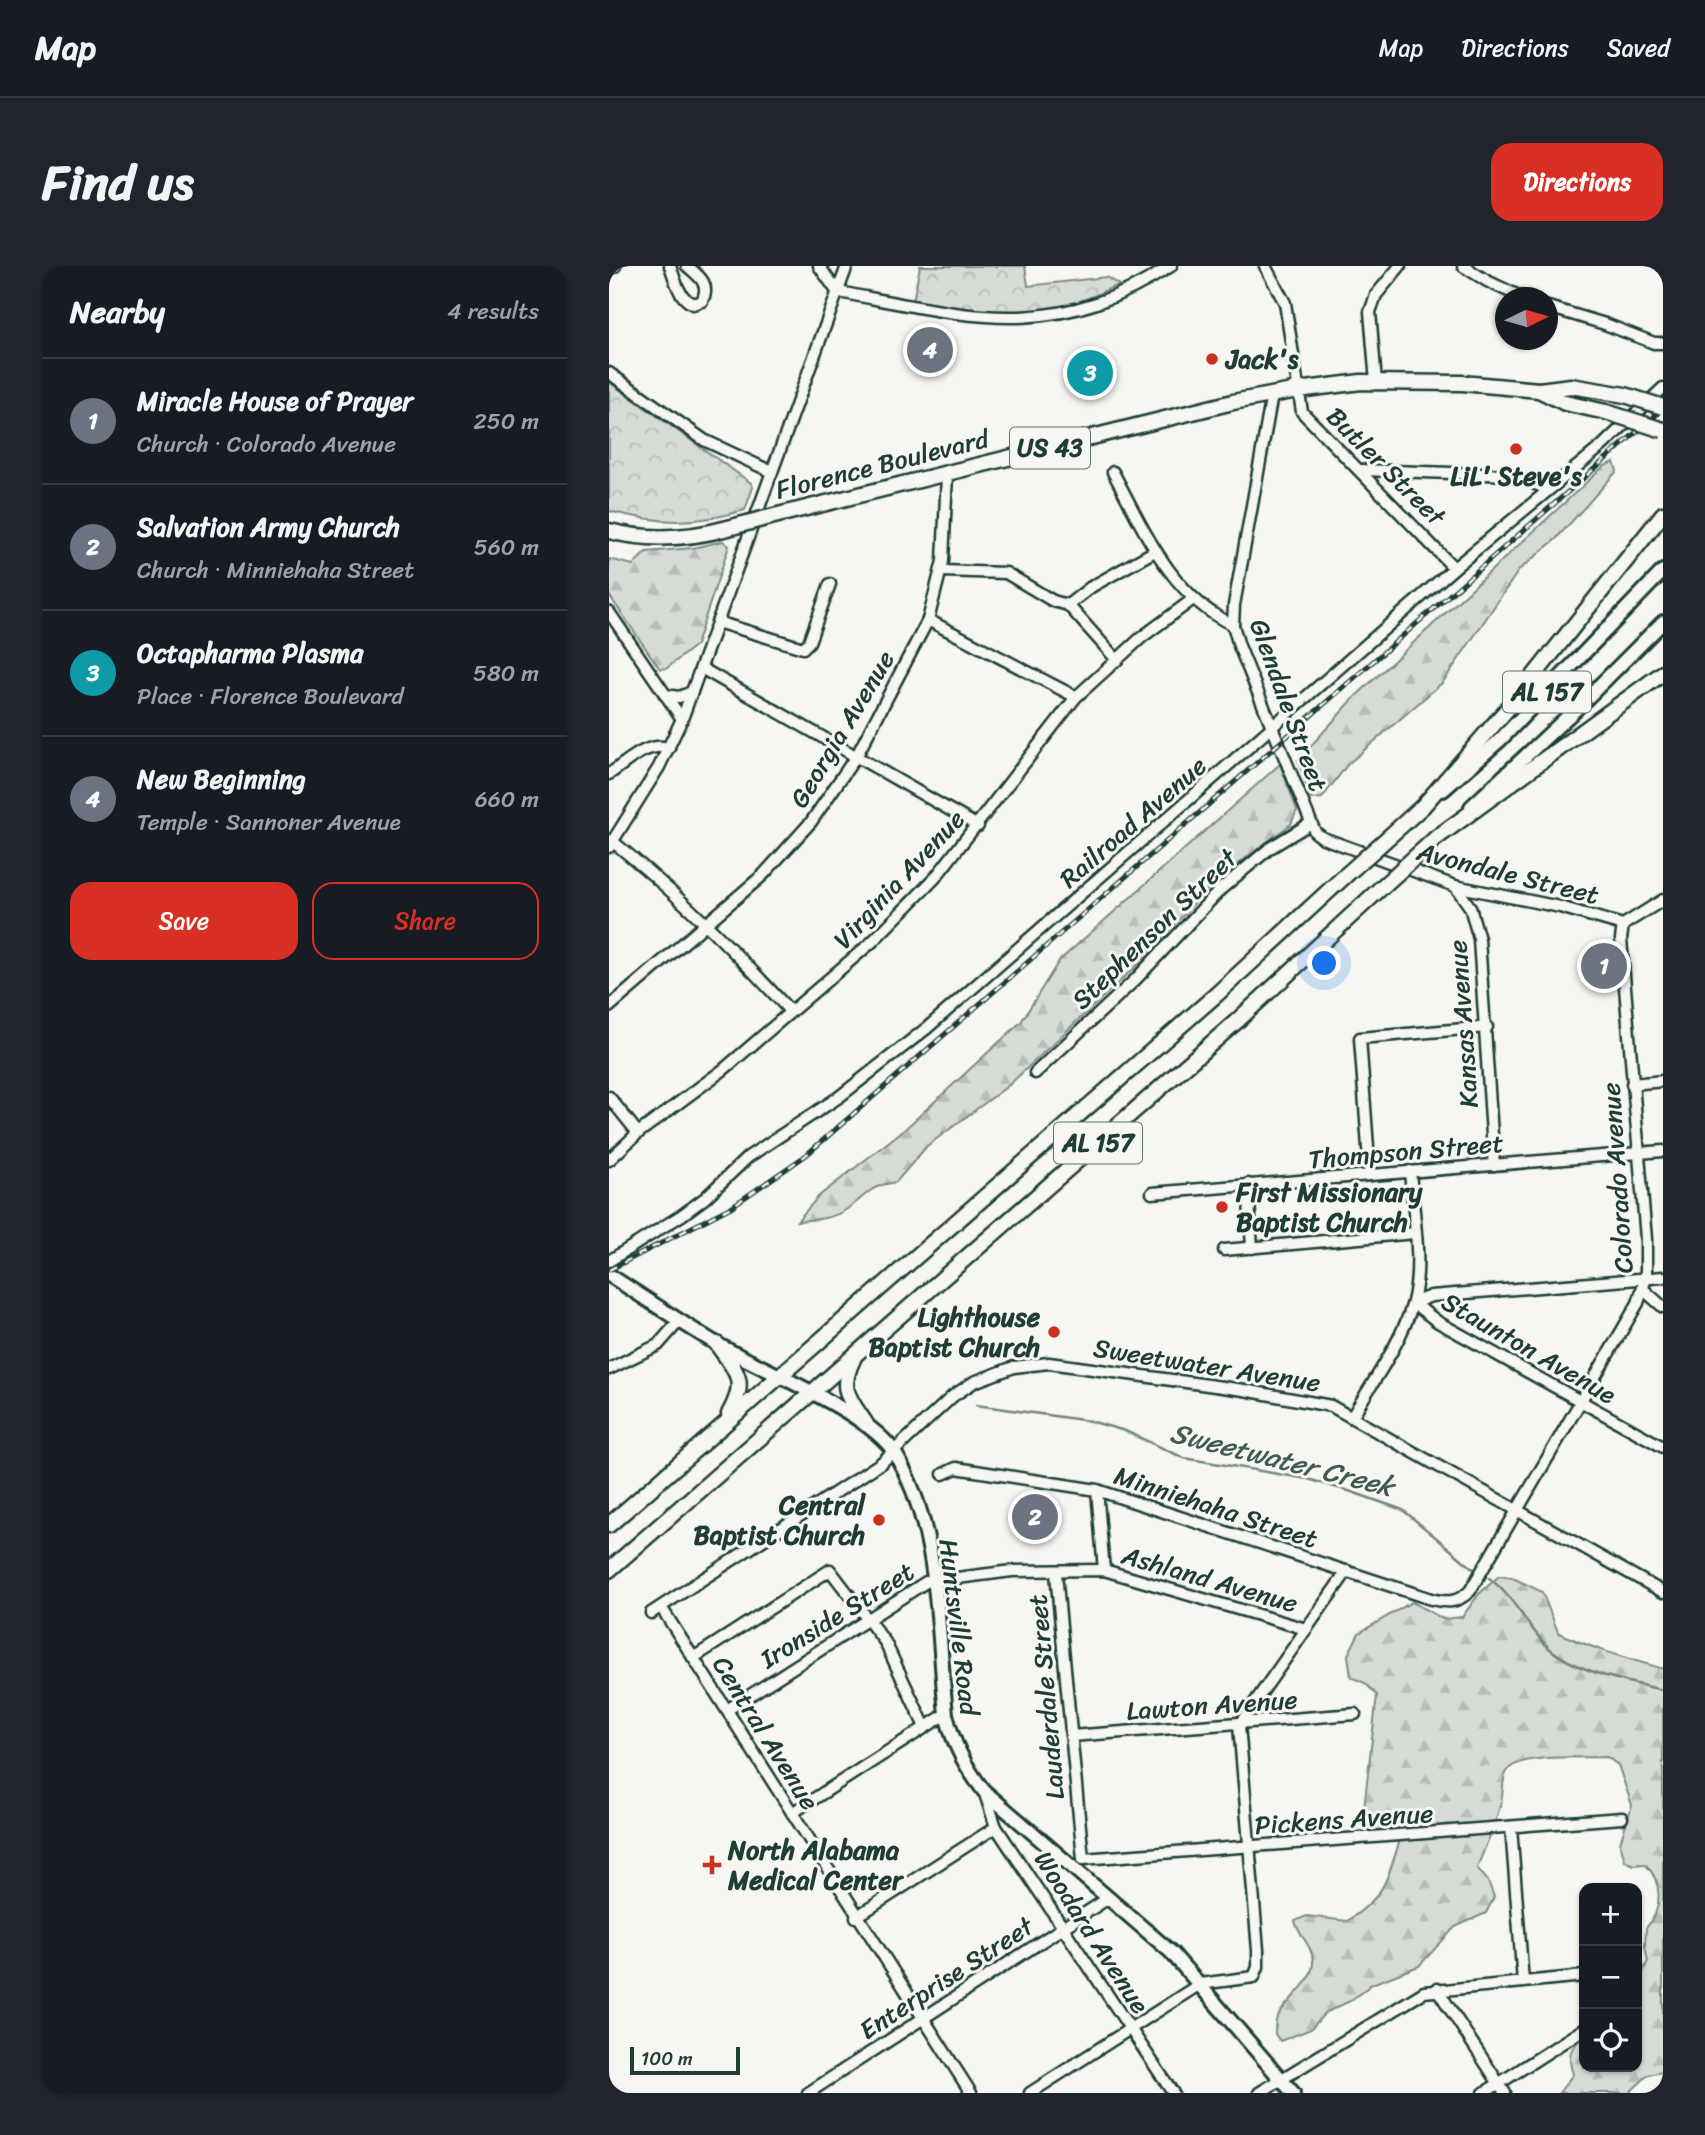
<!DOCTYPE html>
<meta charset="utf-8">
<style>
:root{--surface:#171b24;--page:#20242c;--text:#f1f3f6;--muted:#9ea1a6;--line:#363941;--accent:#d93025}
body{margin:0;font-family:Sriracha,sans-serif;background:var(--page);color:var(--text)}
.controls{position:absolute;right:21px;bottom:21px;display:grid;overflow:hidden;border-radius:14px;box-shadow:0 2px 5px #0004}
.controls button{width:63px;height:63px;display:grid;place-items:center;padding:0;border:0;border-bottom:2px solid var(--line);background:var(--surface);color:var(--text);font:35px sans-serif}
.compass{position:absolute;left:886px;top:21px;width:63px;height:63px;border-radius:50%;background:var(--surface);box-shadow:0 2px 5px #0004;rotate:85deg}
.scale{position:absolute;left:21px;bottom:18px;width:110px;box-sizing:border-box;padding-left:7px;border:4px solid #1f3d34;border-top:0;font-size:19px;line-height:24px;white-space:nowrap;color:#1f3d34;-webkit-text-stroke:5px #f6f6f2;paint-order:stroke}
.you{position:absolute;left:716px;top:698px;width:24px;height:24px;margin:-18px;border:5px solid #fff;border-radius:50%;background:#1a73e8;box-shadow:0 0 0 10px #1a73e833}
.badge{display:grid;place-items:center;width:46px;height:46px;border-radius:50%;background:var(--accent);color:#fff;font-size:23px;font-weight:700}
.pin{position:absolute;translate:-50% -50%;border:4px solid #fff;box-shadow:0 2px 7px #0006}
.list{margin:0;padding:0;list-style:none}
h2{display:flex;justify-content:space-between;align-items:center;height:91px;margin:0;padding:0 28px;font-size:30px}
h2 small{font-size:23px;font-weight:400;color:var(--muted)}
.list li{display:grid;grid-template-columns:46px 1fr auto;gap:21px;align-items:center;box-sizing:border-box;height:126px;padding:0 28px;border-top:2px solid var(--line)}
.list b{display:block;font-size:26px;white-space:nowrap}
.list p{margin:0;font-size:23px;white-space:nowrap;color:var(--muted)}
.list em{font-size:23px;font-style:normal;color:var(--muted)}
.actions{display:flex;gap:14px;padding:21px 28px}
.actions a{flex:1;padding:16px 0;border:2px solid var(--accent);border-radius:21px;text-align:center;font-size:24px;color:var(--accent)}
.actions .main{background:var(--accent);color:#fff}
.icon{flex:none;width:38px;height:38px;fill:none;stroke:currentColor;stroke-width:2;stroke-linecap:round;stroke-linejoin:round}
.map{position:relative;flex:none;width:1054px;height:1827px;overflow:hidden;border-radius:21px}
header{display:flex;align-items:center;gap:42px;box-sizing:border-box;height:98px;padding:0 35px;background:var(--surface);border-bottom:2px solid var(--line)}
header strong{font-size:33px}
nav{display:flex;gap:38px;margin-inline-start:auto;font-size:24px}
.intro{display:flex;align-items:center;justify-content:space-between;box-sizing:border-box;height:168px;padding:0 42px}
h1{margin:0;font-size:49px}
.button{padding:18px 32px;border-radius:21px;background:var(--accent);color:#fff;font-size:24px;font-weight:700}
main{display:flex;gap:42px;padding:0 42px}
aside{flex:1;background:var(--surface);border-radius:21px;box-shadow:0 2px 5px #0004}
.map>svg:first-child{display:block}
.forest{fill:url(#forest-firs);stroke:#7a8c85;stroke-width:2}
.park{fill:url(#park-crowns);stroke:#7a8c85;stroke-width:2}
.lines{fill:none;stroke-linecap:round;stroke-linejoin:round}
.stream{stroke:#72847d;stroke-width:2.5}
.minor-casing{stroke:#1f3d34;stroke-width:15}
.major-casing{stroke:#1f3d34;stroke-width:18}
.highway-casing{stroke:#1f3d34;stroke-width:19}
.minor{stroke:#f6f6f2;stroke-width:10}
.major{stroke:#f6f6f2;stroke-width:12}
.highway{stroke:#f6f6f2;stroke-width:14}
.rail-casing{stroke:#1f3d34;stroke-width:5}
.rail{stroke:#f6f6f2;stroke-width:2.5;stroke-dasharray:8;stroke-linecap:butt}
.highway-bridge-casing{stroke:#1f3d34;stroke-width:19;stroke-linecap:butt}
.highway-bridge{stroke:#f6f6f2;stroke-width:14}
.poi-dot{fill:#c8321e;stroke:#f6f6f2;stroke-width:2.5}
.labels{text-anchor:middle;stroke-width:6;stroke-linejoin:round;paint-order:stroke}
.shield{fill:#f6f6f2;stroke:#60746d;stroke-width:2}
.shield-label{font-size:24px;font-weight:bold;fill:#1f3d34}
.poi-label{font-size:26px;font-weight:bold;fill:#1f3d34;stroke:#f6f6f2;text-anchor:start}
.street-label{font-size:26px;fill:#1f3d34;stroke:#f6f6f2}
.water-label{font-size:28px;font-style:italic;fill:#425a52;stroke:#f6f6f2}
</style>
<header>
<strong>Map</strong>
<nav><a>Map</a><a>Directions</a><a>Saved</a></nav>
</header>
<div class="intro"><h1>Find us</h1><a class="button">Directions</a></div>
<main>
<aside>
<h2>Nearby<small>4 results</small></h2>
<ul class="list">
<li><span class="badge" style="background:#6b7280">1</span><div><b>Miracle House of Prayer</b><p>Church · Colorado Avenue</p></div><em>250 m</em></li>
<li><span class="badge" style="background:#6b7280">2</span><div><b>Salvation Army Church</b><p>Church · Minniehaha Street</p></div><em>560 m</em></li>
<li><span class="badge" style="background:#0f9aa8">3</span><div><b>Octapharma Plasma</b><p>Place · Florence Boulevard</p></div><em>580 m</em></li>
<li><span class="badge" style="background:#6b7280">4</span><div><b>New Beginning</b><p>Temple · Sannoner Avenue</p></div><em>660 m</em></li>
</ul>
<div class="actions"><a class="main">Save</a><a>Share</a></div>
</aside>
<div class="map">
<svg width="1054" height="1827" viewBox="0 0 1054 1827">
<defs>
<pattern id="forest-firs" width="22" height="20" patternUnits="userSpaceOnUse" patternTransform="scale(1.75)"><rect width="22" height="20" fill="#d6dbd6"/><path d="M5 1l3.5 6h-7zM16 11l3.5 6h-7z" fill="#b7bdb8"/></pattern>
<pattern id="park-crowns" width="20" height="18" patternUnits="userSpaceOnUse" patternTransform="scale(1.75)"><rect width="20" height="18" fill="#d6dbd6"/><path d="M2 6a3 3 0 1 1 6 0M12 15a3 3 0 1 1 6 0" fill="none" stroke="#b7bdb8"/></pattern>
</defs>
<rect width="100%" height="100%" fill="#f6f6f2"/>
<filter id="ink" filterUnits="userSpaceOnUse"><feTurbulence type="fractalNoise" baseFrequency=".0143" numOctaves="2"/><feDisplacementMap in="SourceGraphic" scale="14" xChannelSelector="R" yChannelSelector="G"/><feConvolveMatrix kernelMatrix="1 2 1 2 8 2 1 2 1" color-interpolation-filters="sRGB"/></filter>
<g filter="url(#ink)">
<!-- forest -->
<g class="forest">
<path d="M1005,196L1008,205L947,273L910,304L834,416L739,498L713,532L702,533L689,494L747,430L995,200Z"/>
<path d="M114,275L120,280L87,379L58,402L51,403L0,329V293L24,299L37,286L84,282Z"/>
<path d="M671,498L688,544L682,558L605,616L527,700L400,819L318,880L287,916C257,921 261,928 238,943C224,953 205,954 188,955L210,930L296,863L412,756L450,695Z"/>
<path d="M890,1310L904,1312L933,1326L949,1366C982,1383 1018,1392 1054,1403V1806L1039,1809L1020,1827H950L964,1808C958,1790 960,1782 975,1770V1801H1028V1718L1039,1695L1036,1680L1037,1662C1054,1644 1054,1616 1036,1598L1025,1599L1016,1595L1011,1577L1023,1539L1009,1499L998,1491C975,1492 919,1488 902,1501C892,1509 895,1524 892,1536C887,1559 876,1580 868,1602L879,1615L885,1631L877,1647L846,1661L810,1700L763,1718L741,1735L716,1747L702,1763L671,1775L666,1768C666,1763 666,1756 668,1752C677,1733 705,1717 704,1695C703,1678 690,1671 686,1655L698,1650L738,1655C775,1631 777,1617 790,1577L779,1566L760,1564L754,1551L768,1429L756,1417L742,1411L739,1389L750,1367L803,1336L834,1353L853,1351L870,1328Z"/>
</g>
<!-- park -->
<g class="park">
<path d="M311,0H416L419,20L497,11L510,19C492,26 474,35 455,41C405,55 354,44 304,35Z"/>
<path d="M0,116L142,217L144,221L136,244C84,259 52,258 0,245Z"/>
</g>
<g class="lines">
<!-- stream -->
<g class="stream">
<path d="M367,1139L481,1155L516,1165L575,1192L699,1213L743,1226L794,1244L867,1305"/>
<path d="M880,1312C905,1331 917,1359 939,1381C964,1405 1021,1417 1054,1424"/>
</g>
<!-- minor casing -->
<g class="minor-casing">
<g id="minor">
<path d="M61,0C67,15 69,31 84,38L93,35C102,18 90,10 78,0"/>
<path d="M210,0L227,24L235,27C362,51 445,76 562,0"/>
<path d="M656,0L676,37L693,146L845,302"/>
<path d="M854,0L878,15L914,32"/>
<path d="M0,4L6,0"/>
<path d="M939,41L996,58L1045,77H1054"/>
<path d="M0,107L95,174L161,205"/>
<path d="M767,116L761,46L767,29L791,0"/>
<path d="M663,129L625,339L624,359L630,380L706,566L714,572L846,620L951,641L1014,659"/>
<path d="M752,204L904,209L939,223"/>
<path d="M504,206C535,264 562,330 624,359"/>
<path d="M332,305L397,307L444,335L459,339L508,394"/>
<path d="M459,339L482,321L546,285"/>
<path d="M0,346L73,453"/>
<path d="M319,354L467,431"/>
<path d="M108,356L194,382L200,376L221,318"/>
<path d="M92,402L369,560"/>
<path d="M56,429L70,431L83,426"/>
<path d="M0,508C17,497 38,475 60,482"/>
<path d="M3,575C68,627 125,684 181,745"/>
<path d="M0,581L50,501L73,453L238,0"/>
<path d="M846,620L861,641L870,673L885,899"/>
<path d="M1014,659L1054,634"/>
<path d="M0,741L154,609L202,556L248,489L319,354L334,295L338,208"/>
<path d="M426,807L526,714L612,623L661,582L702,557"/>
<path d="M1023,818L1054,815"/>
<path d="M0,831L29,867"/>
<path d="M0,894L29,867L114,804L263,676L326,612L467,431L533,371L583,334"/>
<path d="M761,909L751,772L878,761"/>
<path d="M639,918L643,982"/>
<path d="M543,927L1054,885"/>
<path d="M615,984L806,967"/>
<path d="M0,995L73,949L96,932L139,891L230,831L318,762L845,302L993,180L1054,122"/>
<path d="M1035,1024L1054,1041"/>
<path d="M804,1037L829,1056L1054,1181"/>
<path d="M804,1037L822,1030L1054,1011"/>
<path d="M0,1103L49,1079L71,1054"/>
<path d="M743,1151C764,1115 793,1076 804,1036C814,995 804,947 801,905"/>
<path d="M334,1208L347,1202L488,1224L822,1333C839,1337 848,1337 861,1325L1029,1037L1037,1012V973L1012,673L1014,659"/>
<path d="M488,1224L495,1304"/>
<path d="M447,1307L474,1593"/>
<path d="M52,1341L362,1827"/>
<path d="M42,1347L272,1197L344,1130L365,1116L405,1101L440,1097L635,1124L722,1140L1054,1326"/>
<path d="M84,1392L221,1304L276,1376L316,1461"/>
<path d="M118,1444L317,1316L403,1305L495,1304L697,1363"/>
<path d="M462,1470L746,1448"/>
<path d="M375,1525L387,1561L564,1827"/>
<path d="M183,1547L337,1448"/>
<path d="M902,1561L914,1716"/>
<path d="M474,1593L1013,1552"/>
<path d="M247,1651L387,1561"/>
<path d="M828,1723L896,1827"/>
<path d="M199,1827L498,1633"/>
<path d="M421,1827L591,1718L645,1711L649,1701V1684L630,1459L738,1305"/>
<path d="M650,1827L815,1726L975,1710"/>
<path d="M875,1827L975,1763"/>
</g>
</g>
<!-- major casing -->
<g class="major-casing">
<g id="major">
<path d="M834,524L891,474L1054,305"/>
<path d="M862,541L968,442L1054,356"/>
<path d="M0,1009C36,1032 71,1056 108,1078C154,1105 262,1146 287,1189C332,1267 328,1361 337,1448C344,1478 356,1501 375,1525L562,1686L684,1827"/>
</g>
</g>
<!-- highway casing -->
<g class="highway-casing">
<g id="highway">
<path d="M930,124L956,137L997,146"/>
<path d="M161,251L624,136L689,124L752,116L853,117L930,124L962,120L1016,129"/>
<path d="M0,265C40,275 79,273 119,262"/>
<path d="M792,560L814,540L900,441L1054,248"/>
<path d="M827,572L1054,407"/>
<path d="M108,1078C128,1107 139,1114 120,1148"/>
<path d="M245,1091C229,1123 239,1131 257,1158"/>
<path d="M0,1259L608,728L737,609"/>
<path d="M0,1304L628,755L772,622"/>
</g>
</g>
<!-- minor -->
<use href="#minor" class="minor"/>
<!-- major -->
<use href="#major" class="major"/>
<!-- highway -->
<use href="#highway" class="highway"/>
<!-- rail casing -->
<g class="rail-casing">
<path id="rail" d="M0,1004L122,941L196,890L1054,143"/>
</g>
<!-- rail -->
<use href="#rail" class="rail"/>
<!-- highway-bridge casing -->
<g class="highway-bridge-casing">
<g id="highway-bridge">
<path d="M1016,129L1054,141"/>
<path d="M997,146L1054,164"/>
<path d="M119,262L161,251"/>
<path d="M737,609L792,560"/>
<path d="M772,622L827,572"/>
</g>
</g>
<!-- highway-bridge -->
<use href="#highway-bridge" class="highway-bridge"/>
</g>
</g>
<!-- markers -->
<g class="poi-dot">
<circle cx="603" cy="93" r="7"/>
<circle cx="907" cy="183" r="7"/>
<circle cx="613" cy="941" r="7"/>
<circle cx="445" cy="1066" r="7"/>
<circle cx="270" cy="1254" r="7"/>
<path d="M99.5 1588.5h7v7h7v7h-7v7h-7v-7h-7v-7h7z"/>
</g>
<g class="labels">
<!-- shield labels -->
<g class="shield">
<rect x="401" y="161.5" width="80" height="41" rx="5"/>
<rect x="894" y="405.5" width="88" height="41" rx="5"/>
<rect x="445" y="856.5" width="88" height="41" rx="5"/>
</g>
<g class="shield-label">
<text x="441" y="190">US 43</text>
<text x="938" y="434">AL 157</text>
<text x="489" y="885">AL 157</text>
</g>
<!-- poi labels -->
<g class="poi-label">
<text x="617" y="102">Jack's</text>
<text x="907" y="219" text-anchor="middle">LiL' Steve's</text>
<text x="627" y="935">First Missionary<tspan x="627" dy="30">Baptist Church</tspan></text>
<text x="431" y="1060" text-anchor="end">Lighthouse<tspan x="431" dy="30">Baptist Church</tspan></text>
<text x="256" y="1248" text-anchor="end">Central<tspan x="256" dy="30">Baptist Church</tspan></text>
<text x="119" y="1593">North Alabama<tspan x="119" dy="30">Medical Center</tspan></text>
</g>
<!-- street labels -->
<g class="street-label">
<text transform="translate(273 198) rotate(-14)" y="9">Florence Boulevard</text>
<text transform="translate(777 200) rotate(45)" y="9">Butler Street</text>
<text transform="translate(680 439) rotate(70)" y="9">Glendale Street</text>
<text transform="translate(233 463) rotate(-59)" y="9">Georgia Avenue</text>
<text transform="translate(524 556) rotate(-41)" y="9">Railroad Avenue</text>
<text transform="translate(899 607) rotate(14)" y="9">Avondale Street</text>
<text transform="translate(290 613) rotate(-47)" y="9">Virginia Avenue</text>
<text transform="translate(545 663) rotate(-44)" y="9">Stephenson Street</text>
<text transform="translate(854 758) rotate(-94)" y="9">Kansas Avenue</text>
<text transform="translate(797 885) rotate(-5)" y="9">Thompson Street</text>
<text transform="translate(1008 912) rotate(-94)" y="9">Colorado Avenue</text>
<text transform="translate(920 1082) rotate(30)" y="9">Staunton Avenue</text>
<text transform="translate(598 1099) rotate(9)" y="9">Sweetwater Avenue</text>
<text transform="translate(607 1241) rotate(18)" y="9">Minniehaha Street</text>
<text transform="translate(601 1313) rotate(16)" y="9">Ashland Avenue</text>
<text transform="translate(228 1349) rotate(-32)" y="9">Ironside Street</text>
<text transform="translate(350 1361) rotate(83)" y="9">Huntsville Road</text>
<text transform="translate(437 1431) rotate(-95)" y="9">Lauderdale Street</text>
<text transform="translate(603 1439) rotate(-4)" y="9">Lawton Avenue</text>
<text transform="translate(157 1467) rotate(58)" y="9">Central Avenue</text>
<text transform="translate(735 1553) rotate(-4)" y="9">Pickens Avenue</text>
<text transform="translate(483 1666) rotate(57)" y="9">Woodard Avenue</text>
<text transform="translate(337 1712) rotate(-33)" y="9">Enterprise Street</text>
</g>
<!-- water labels -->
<g class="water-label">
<text transform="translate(673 1193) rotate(14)" y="10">Sweetwater Creek</text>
</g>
</g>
</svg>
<div class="controls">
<button>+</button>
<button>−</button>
<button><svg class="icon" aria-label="locate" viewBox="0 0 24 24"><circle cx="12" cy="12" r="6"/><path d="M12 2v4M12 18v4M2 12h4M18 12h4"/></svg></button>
</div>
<svg class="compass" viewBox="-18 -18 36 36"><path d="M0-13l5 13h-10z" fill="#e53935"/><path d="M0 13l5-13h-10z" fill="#9ea1a6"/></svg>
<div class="scale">100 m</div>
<div class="you"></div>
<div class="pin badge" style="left:995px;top:700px;background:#6b7280">1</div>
<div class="pin badge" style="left:426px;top:1251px;background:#6b7280">2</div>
<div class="pin badge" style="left:481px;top:107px;background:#0f9aa8">3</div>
<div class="pin badge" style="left:321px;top:84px;background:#6b7280">4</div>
</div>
</main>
